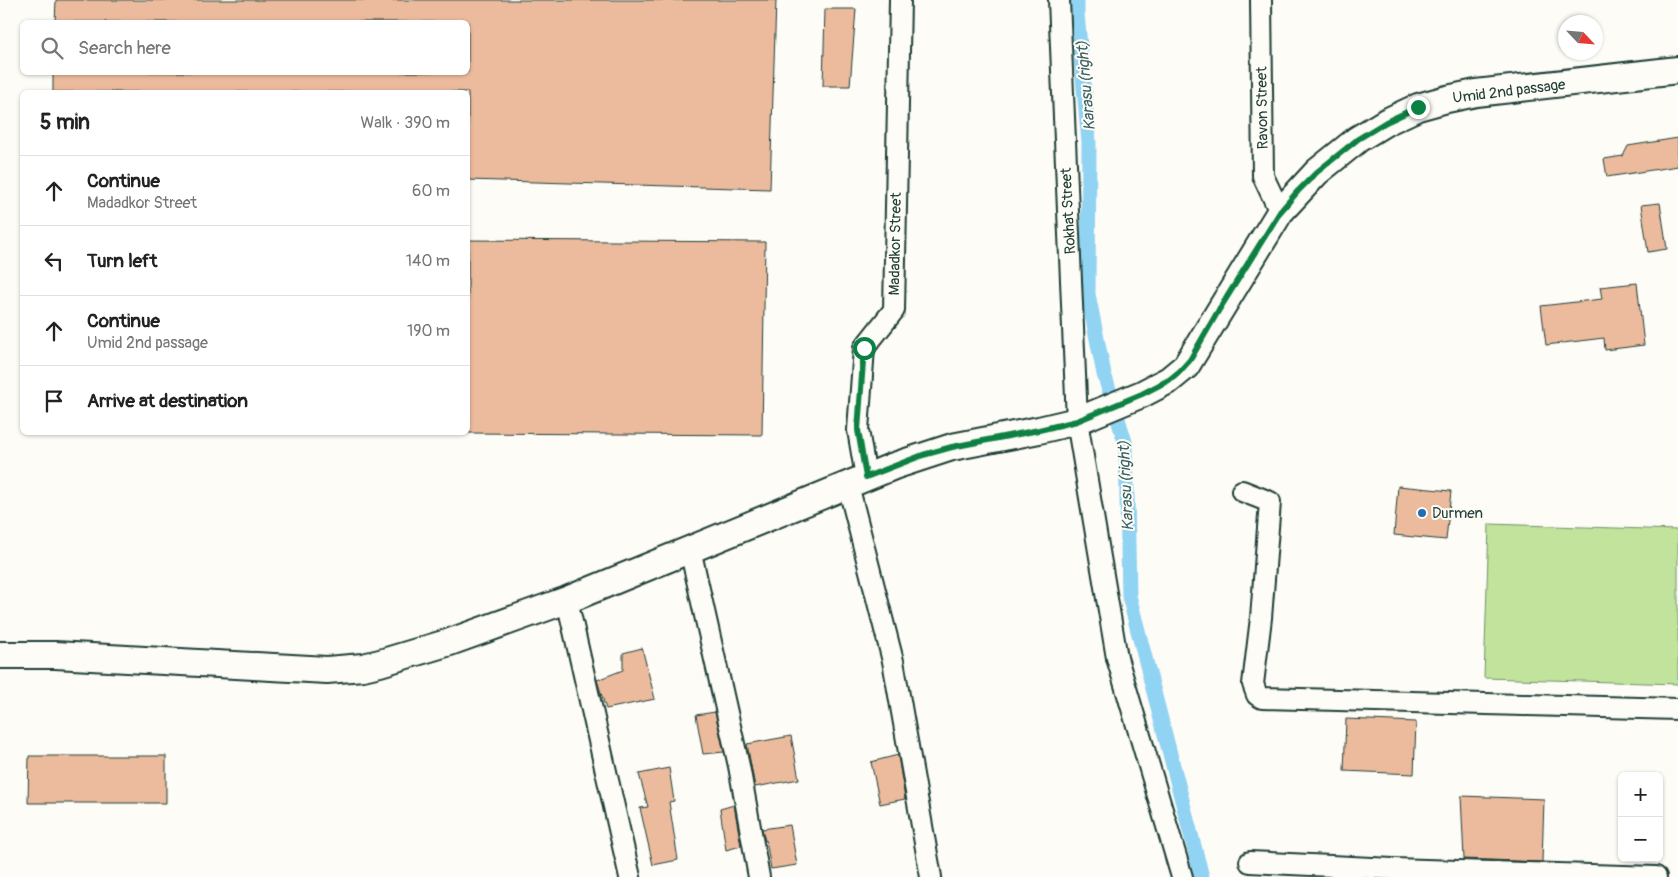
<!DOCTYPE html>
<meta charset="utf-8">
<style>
:root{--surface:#fff;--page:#f2f2f2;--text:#222;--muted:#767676;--line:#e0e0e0}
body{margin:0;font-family:Pangolin,sans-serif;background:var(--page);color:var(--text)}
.controls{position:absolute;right:15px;bottom:15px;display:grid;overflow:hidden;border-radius:8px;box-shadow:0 1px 4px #0004}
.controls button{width:45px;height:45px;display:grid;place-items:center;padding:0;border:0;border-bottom:1px solid var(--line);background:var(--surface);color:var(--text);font:25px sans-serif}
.compass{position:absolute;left:1558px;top:15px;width:45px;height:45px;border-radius:50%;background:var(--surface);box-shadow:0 1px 4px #0004;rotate:116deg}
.stop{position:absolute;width:15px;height:15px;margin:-11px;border:4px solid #0b8043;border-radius:50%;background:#fff}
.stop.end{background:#0b8043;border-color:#fff;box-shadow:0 1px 5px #0008}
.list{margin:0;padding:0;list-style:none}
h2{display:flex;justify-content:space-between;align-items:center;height:65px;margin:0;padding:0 20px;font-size:21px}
h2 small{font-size:16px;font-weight:400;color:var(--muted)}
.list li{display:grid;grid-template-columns:32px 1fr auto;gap:15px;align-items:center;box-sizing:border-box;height:70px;padding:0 20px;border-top:1px solid var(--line)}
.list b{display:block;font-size:19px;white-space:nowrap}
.list p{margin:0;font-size:16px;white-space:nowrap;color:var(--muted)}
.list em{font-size:16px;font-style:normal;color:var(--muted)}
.icon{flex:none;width:28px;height:28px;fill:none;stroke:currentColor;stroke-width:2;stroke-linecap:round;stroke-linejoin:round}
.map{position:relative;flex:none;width:1678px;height:877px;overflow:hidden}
.search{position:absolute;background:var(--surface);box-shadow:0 1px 4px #0004;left:20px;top:20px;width:450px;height:55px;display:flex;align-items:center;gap:12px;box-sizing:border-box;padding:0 18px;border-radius:8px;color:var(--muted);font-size:19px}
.panel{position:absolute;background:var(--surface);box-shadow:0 1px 4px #0004;left:20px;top:90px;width:450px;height:345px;border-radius:8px}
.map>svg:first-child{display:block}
.green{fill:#c2e39c;stroke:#709068}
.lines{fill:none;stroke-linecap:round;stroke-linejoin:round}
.canal{stroke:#91d3f2;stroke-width:15}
.building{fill:#ecbb9d;stroke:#1f3d34}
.minor-casing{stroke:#1f3d34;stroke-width:24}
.major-casing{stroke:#1f3d34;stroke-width:30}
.minor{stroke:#fdfcf7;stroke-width:20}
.major{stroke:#fdfcf7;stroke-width:26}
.route{stroke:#0b8043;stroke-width:6}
.poi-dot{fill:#1f6fb2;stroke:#fdfcf7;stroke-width:2}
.labels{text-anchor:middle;stroke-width:4;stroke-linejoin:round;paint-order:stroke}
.street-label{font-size:15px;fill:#1f3d34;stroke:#fdfcf7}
.poi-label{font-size:15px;fill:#1f3d34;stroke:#fdfcf7;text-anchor:start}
.water-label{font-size:16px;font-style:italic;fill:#3c6264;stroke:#fdfcf7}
</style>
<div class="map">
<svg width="1678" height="877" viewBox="0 0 1678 877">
<rect width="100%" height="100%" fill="#fdfcf7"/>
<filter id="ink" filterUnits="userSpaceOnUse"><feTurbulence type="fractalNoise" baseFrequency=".02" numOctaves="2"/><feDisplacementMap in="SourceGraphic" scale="10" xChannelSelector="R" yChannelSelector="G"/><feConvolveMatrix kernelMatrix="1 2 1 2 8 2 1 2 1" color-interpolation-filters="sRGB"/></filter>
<g filter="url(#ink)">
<!-- green -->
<path class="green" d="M1489,524L1678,530V684L1484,678Z"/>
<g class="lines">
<!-- canal -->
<path class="canal" d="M1077,0V14L1089,142L1088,294L1104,374L1126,445L1129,596L1202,877"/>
</g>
<!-- building -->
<g class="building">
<path d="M56,0H776L770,189L468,180V92H53V72H468V22H55Z"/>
<path d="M825,9H856L850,86H823Z"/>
<path d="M1678,138V166L1607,177L1604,159L1623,156L1628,146Z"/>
<path d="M1660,203L1667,249L1648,252L1641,205Z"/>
<path d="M468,240L765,242L762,435L468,433Z"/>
<path d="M1637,283L1644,345L1605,350L1604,338L1546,345L1541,306L1602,299L1600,287Z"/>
<path d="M1398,486L1451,491L1446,540L1394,535Z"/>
<path d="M642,648L655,699L606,709L597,680L623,670V653Z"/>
<path d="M715,712L724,752L703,754L696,715Z"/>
<path d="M1346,719L1416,722L1414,774L1344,771Z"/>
<path d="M791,736L799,779L755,787L747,744Z"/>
<path d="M898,755L905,799L880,804L871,762Z"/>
<path d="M29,756H166V803H28Z"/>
<path d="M669,768L674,801L669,802L678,860L653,865L640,808L648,807L639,774Z"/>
<path d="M1461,796L1544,799L1542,862L1464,859Z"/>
<path d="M734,805L741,846L726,850L720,809Z"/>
<path d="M790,825L797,865L771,869L766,840L765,841L762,829Z"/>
</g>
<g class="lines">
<!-- minor casing -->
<g class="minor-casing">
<g id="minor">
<path d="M1059,0L1077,421L1117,658L1182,877"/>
<path d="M1261,0L1263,176L1280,212"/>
<path d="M866,477L858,430L864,348L894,310L900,0"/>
<path d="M848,485L893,661L931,877"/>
<path d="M1242,491L1270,502L1261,618L1253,684L1257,695L1262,698L1678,709"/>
<path d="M690,549L739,766L759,877"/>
<path d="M567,600L630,877"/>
<path d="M1250,862L1393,869L1656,877"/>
</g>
</g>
<!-- major casing -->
<g class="major-casing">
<path id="major" d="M0,655H55L327,670L363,667L380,663L450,642L567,600L894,466L952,447L1039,430L1077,421L1142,394L1169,380L1186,366L1280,212L1317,172L1358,139L1386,122L1418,107L1447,99L1476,93L1678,70"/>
</g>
<!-- minor -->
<use href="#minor" class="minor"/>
<!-- major -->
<use href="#major" class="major"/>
</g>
</g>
<g class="lines" filter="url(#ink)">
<!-- route -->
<path class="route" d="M864,348L858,430L866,477L923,455L952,447L1039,430L1077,421L1142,394L1169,380L1180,371L1190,360L1217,313L1280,212L1298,191L1317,172L1358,139L1386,122L1418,107"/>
</g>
<!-- markers -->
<circle class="poi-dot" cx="1422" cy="513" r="5"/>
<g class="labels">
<!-- street labels -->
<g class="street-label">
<text transform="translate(1509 91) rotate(-7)" y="5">Umid 2nd passage</text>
<text transform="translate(1262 108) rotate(-91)" y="5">Ravon Street</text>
<text transform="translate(1068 211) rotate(-93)" y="5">Rokhat Street</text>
<text transform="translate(895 244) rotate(-89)" y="5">Madadkor Street</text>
</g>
<!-- poi labels -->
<g class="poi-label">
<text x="1432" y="518">Durmen</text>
</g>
<!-- water labels -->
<g class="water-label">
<text transform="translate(1085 86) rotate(-95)" y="6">Karasu (right)</text>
<text transform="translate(1125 486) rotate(-93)" y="6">Karasu (right)</text>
</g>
</g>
</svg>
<div class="controls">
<button>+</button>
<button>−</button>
</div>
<svg class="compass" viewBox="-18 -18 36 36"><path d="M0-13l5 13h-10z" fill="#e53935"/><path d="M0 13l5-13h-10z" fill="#767676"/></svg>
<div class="stop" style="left:864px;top:348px"></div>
<div class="stop end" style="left:1418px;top:107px"></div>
<div class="search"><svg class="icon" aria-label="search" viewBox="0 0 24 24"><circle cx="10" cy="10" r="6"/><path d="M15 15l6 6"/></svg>Search here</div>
<section class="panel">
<h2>5 min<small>Walk · 390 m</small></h2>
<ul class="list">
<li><svg class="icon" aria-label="ahead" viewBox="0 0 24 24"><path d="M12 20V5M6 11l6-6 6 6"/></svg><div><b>Continue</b><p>Madadkor Street</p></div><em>60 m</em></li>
<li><svg class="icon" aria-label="left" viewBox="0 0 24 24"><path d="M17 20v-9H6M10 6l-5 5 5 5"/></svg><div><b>Turn left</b></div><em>140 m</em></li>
<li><svg class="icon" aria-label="ahead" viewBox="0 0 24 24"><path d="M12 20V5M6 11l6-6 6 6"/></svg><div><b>Continue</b><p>Umid 2nd passage</p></div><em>190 m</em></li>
<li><svg class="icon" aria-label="arrive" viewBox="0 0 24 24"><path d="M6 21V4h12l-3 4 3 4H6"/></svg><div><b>Arrive at destination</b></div></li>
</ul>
</section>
</div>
